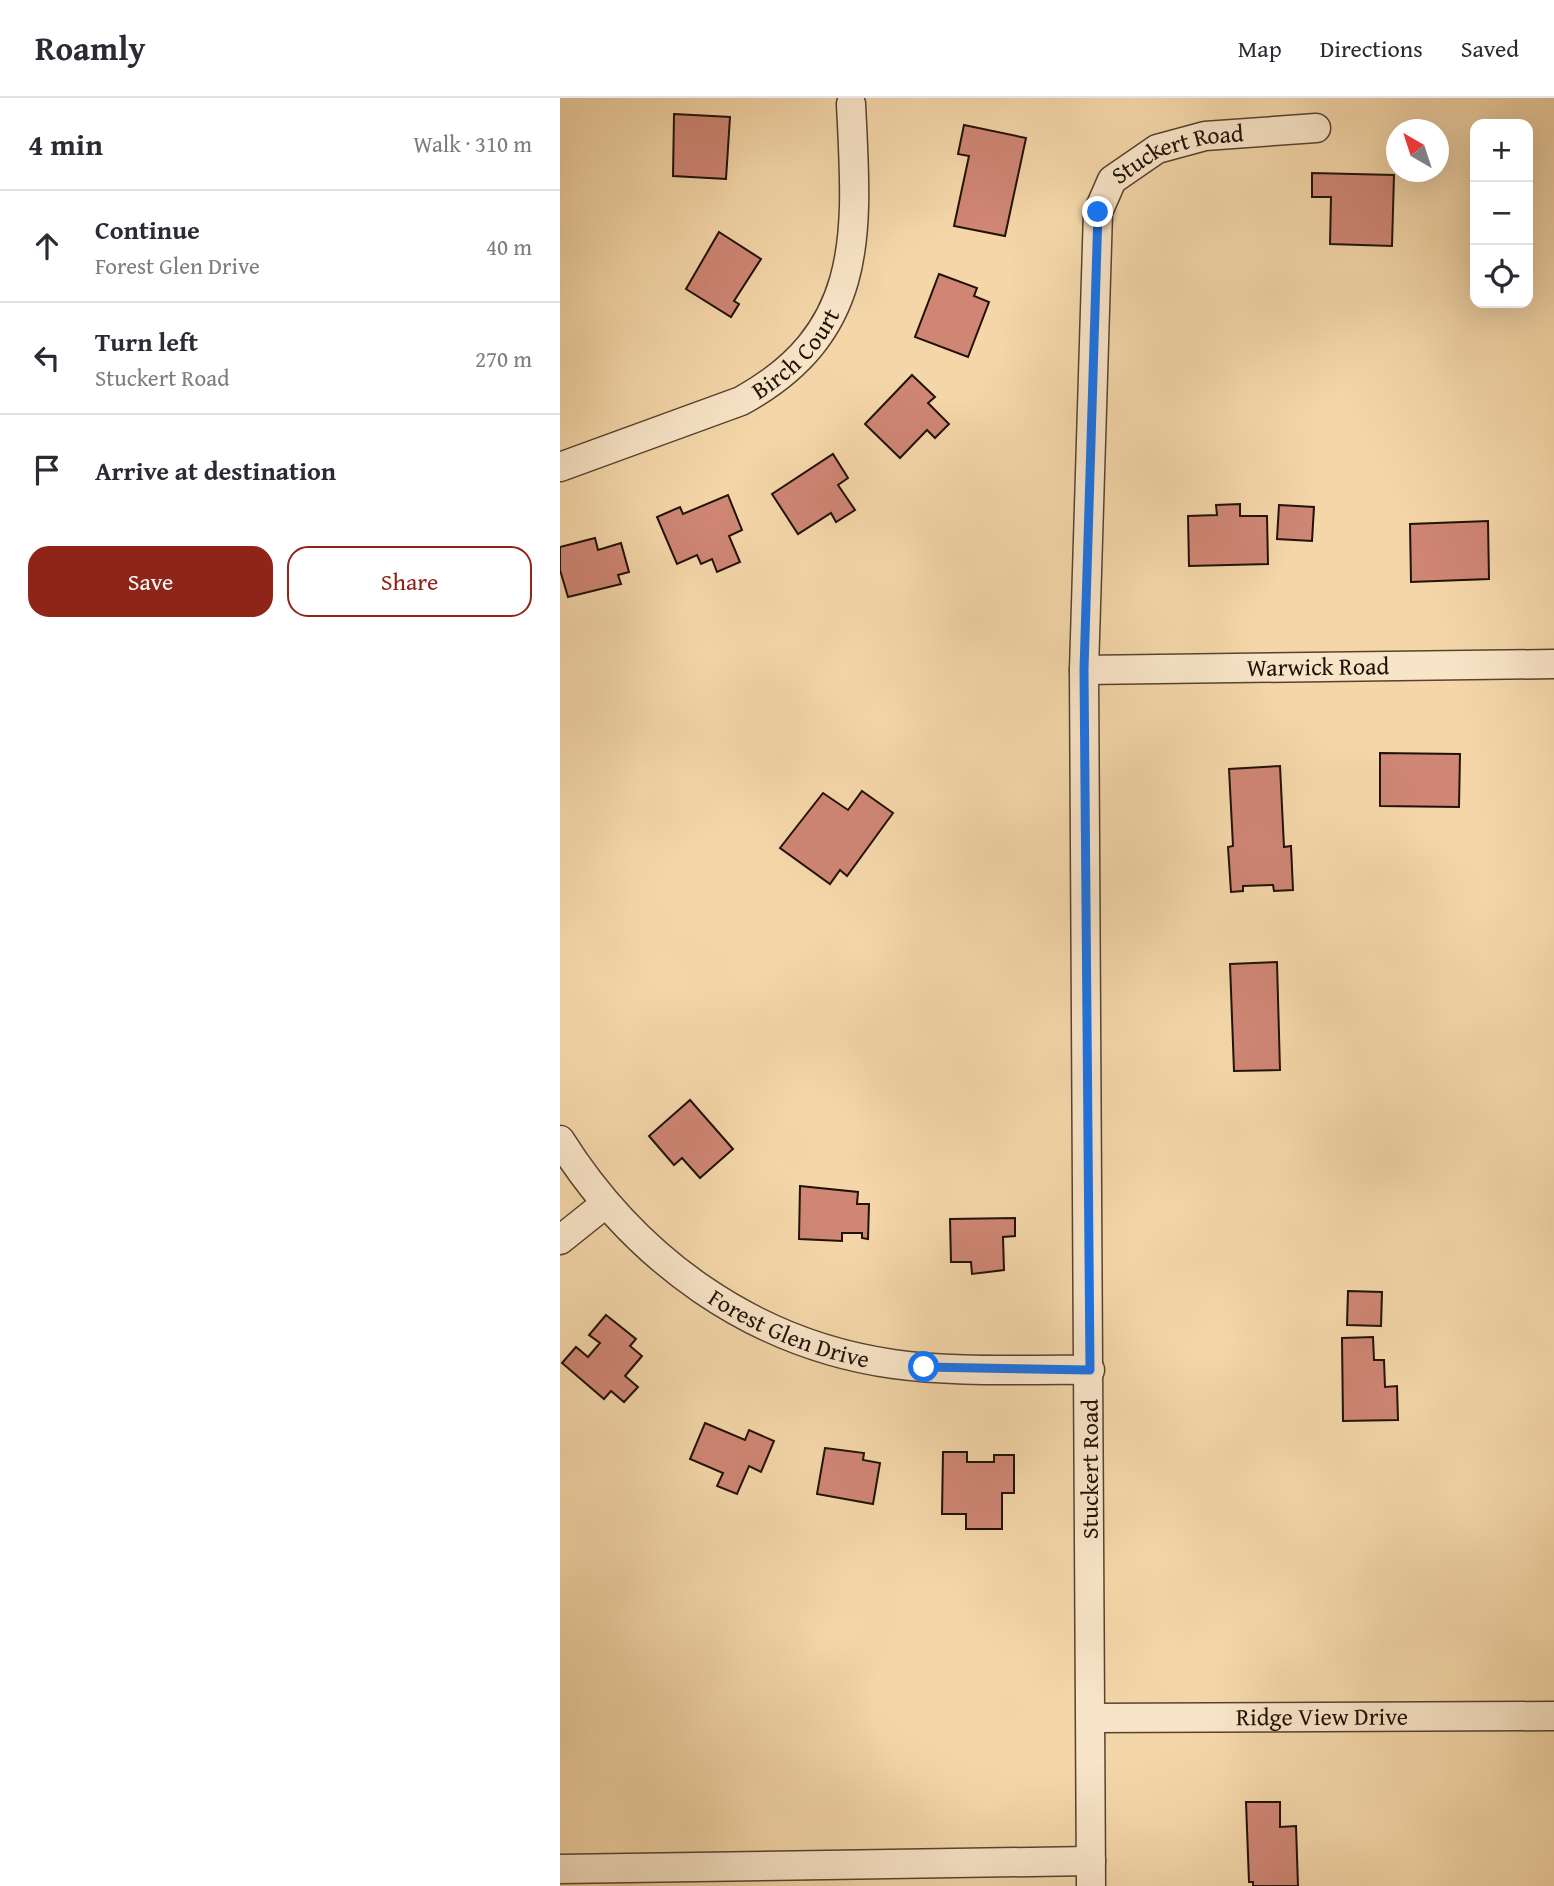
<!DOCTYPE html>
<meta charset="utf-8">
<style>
:root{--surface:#fff;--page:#f7f7f7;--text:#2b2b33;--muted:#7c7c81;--line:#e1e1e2;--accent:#8f2418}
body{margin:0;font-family:"Gentium Book Plus",serif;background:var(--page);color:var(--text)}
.controls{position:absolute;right:21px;top:21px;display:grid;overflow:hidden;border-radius:14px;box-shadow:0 7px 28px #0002}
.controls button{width:63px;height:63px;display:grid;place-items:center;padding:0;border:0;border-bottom:2px solid var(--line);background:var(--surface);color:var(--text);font:35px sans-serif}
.compass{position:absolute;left:826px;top:21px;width:63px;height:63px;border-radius:50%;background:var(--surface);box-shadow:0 7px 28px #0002;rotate:321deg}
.stop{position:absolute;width:21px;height:21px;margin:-16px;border:5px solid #1a73e8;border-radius:50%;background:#fff}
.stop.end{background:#1a73e8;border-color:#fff;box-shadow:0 2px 7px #0008}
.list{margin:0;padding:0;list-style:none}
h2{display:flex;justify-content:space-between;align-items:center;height:91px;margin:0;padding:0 28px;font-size:30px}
h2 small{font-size:23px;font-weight:400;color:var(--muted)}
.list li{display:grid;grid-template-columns:46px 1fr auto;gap:21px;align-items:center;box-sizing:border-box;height:112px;padding:0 28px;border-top:2px solid var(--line)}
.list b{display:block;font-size:26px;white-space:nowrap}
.list p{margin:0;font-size:23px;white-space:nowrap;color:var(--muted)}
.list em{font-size:23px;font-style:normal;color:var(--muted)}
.actions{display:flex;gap:14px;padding:21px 28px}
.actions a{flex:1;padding:16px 0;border:2px solid var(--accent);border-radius:21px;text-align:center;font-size:24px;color:var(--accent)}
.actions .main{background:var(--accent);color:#fff}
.icon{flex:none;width:38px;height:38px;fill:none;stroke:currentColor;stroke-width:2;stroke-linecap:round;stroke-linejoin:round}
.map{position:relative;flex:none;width:994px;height:1788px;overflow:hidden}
header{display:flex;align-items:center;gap:42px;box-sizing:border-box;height:98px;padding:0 35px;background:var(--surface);border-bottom:2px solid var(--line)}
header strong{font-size:33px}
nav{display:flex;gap:38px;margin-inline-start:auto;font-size:24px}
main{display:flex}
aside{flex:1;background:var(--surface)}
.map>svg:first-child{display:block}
.building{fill:#cf8675;stroke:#211208;stroke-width:2}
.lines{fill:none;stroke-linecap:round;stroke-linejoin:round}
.street-casing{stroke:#564330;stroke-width:31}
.street{stroke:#f8e4c7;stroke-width:28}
.route{stroke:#1a73e8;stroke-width:9}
.labels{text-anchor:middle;stroke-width:6;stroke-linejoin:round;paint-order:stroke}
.street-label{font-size:24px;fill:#211208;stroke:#f8e4c7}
</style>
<header>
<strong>Roamly</strong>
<nav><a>Map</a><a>Directions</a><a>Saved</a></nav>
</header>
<main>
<aside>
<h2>4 min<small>Walk · 310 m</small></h2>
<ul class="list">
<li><svg class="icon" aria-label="ahead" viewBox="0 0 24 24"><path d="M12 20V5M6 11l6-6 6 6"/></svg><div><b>Continue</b><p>Forest Glen Drive</p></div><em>40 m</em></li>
<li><svg class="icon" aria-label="left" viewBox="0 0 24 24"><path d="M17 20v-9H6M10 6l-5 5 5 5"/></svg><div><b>Turn left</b><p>Stuckert Road</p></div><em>270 m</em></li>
<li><svg class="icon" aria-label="arrive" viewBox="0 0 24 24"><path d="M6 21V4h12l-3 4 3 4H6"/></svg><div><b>Arrive at destination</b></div></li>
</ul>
<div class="actions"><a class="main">Save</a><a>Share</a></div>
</aside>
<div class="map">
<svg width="994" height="1788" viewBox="0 0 994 1788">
<rect width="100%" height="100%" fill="#f4d6a9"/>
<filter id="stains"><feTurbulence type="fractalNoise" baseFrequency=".00286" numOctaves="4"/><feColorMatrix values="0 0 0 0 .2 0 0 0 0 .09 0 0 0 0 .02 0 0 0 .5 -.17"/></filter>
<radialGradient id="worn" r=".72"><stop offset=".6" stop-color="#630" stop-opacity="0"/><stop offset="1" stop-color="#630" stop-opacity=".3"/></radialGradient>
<!-- building -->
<g class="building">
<path d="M114,16L170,19L166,81L113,78Z"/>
<path d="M404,27L466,40L445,138L394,128L409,58L398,56Z"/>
<path d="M752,75L834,77L832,148L770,146L771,99H752Z"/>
<path d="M159,134L201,161L174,203L179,206L171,219L126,191Z"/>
<path d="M379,176L417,190L414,198L429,204L408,259L355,239Z"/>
<path d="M352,277L375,299L368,305L389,326L375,340L367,332L340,360L305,326Z"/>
<path d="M273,356L288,380L278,387L295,412L276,424L271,415L238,436L212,396Z"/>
<path d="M168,397L182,432L169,438L180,464L157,474L152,461L141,466L137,457L117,466L97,419L120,409L123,416Z"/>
<path d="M680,406V418H707L708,466L629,468L628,418L657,417L656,407Z"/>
<path d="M719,407L754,409L752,443L717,441Z"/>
<path d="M928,423L929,481L851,484L850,426Z"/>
<path d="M35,440L38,452L61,445L69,474L58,477L61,486L8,499L0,472V449Z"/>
<path d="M820,655L900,656L899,709L820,708Z"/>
<path d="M720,668L724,749L731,748L733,792L714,793L713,787L683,788V793L671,794L668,749L673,748L669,671Z"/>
<path d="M302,693L333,715L287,778L280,772L270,786L220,750L263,695L288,712Z"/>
<path d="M717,864L720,972L674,973L670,866Z"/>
<path d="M130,1002L173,1051L140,1080L122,1060L114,1067L89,1038Z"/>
<path d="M240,1088L298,1094L297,1106H309L308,1141L302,1140V1135H282V1143L239,1141Z"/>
<path d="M455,1120V1138L443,1139L444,1172L412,1176L411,1164H391L390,1121Z"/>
<path d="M788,1193L822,1194L821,1228L787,1227Z"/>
<path d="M46,1217L76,1241L70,1248L82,1258L65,1278L78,1289L64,1304L51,1293L44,1301L2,1265L16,1249L28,1259L40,1245L29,1237Z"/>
<path d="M813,1239L814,1262H824L825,1289L837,1288L838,1322L783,1323L782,1240Z"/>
<path d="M145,1325L185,1342L189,1332L214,1343L201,1374L189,1368L177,1396L157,1388L163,1375L130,1361Z"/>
<path d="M265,1350L304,1355L303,1362L320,1365L313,1406L257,1396Z"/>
<path d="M383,1354H407V1364H434V1357H454V1395H442V1431H406V1416H382Z"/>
<path d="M686,1704H720V1729L736,1728L738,1788H693V1784H689Z"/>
</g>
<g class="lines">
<!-- street casing -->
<g class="street-casing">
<g id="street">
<path id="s1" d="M0,369L181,303C308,233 297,132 291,6"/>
<path id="s2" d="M524,572L994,566"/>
<path id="s3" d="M0,1042C75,1161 192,1246 333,1266C398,1275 465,1271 530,1272"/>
<path d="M0,1142L45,1106"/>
<path id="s4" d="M531,1620L994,1618"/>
<path d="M0,1771L531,1763"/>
<path id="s5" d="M531,1788L524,572L538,114L552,82L597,51L645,38L756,30"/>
</g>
</g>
<!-- street -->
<use href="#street" class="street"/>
</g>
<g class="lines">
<!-- route -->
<path class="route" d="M364,1269L530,1272L524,572L538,114"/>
</g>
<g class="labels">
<!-- street labels -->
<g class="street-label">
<text dy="8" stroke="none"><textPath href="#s5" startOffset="1782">Stuckert Road</textPath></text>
<text dy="8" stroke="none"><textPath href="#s1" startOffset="266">Birch Court</textPath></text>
<text dy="8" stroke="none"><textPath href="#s2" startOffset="234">Warwick Road</textPath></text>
<text dy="8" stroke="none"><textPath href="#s3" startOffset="304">Forest Glen Drive</textPath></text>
<text transform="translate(530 1371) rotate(-90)" y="8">Stuckert Road</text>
<text dy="8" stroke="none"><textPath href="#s4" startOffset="231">Ridge View Drive</textPath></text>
</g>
</g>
<rect width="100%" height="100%" filter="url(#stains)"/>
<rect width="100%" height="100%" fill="url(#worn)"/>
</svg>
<div class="controls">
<button>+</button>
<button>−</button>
<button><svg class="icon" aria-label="locate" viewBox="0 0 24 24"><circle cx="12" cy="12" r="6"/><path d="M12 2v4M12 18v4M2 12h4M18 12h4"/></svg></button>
</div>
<svg class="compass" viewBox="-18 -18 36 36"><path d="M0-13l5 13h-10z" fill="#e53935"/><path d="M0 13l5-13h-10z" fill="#7c7c81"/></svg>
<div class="stop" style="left:364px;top:1269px"></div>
<div class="stop end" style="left:538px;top:114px"></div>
</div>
</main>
